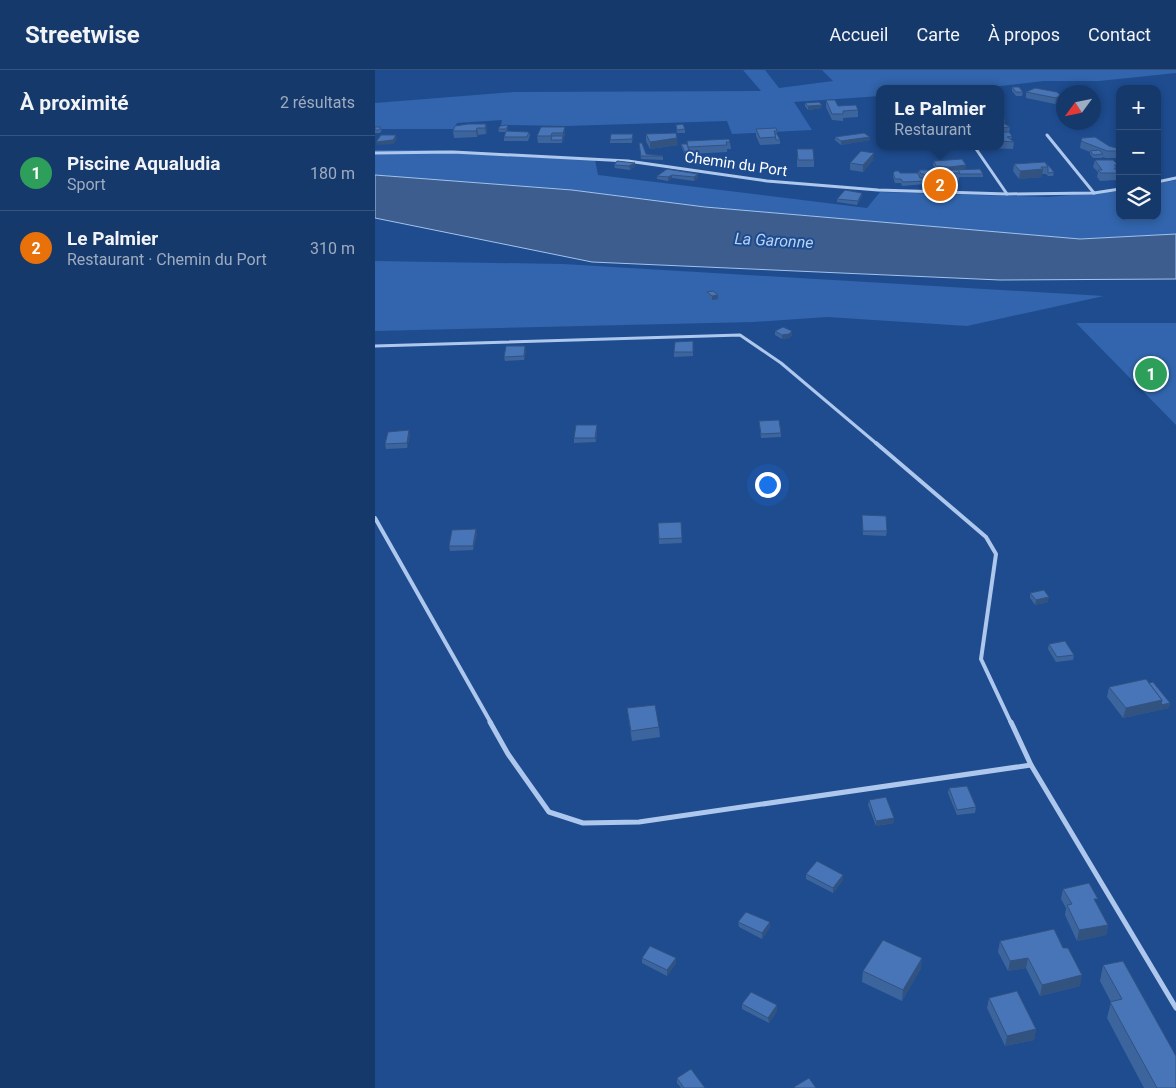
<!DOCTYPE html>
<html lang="fr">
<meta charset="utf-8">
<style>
:root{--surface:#16396b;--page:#234473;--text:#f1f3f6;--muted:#9eacc1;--line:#35537e;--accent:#fbd76d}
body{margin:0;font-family:Roboto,sans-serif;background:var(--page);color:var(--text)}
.controls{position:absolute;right:15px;top:15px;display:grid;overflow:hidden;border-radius:10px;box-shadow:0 2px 8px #0003}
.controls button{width:45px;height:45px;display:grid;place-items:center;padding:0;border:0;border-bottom:1px solid var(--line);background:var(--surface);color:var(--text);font:25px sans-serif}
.compass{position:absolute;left:681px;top:15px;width:45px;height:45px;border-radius:50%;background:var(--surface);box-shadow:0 2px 8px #0003;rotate:237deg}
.you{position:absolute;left:392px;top:414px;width:18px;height:18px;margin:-12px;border:4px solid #fff;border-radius:50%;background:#1a73e8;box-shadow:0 0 0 8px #1a73e833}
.badge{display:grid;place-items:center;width:32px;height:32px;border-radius:50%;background:var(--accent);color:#fff;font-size:16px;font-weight:700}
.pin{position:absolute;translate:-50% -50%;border:2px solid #fff;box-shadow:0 1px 5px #0006}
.popup{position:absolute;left:501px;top:15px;width:128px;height:65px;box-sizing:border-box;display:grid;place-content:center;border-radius:10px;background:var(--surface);filter:drop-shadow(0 1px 4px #0005);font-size:16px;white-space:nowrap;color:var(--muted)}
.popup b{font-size:19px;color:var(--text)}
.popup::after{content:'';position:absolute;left:50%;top:100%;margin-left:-10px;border:10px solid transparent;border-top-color:var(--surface)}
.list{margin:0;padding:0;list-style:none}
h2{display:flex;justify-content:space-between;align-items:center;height:65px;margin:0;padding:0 20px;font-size:21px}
h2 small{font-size:16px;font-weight:400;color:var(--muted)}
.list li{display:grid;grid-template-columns:32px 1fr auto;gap:15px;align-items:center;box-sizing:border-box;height:75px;padding:0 20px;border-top:1px solid var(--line)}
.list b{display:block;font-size:19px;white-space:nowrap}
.list p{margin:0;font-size:16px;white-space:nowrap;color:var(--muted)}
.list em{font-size:16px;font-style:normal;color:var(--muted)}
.icon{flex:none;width:28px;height:28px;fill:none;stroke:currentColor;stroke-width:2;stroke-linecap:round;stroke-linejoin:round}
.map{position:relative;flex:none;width:801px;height:1018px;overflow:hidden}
header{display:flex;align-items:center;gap:30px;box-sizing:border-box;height:70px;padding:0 25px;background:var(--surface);border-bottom:1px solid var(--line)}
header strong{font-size:24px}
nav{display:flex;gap:28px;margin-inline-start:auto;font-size:18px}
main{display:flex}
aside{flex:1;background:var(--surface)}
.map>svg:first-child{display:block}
.green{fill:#3265ad}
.water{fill:#3d5d8e;stroke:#a1c3ef}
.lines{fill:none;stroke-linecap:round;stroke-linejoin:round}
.service-far2{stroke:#aec8ed;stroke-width:3}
.service-far1{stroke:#aec8ed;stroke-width:4}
.service{stroke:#aec8ed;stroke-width:5}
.minor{stroke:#aec8ed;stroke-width:3}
.wall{fill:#3d659d}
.shaded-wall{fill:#325280}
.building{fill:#4775b7;stroke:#325280}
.labels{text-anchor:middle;stroke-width:4;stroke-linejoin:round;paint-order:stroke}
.far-street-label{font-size:15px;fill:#fff;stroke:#1e4c8f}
.far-water-label{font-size:16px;font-style:italic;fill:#bad3f4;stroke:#1e4c8f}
</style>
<header>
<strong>Streetwise</strong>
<nav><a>Accueil</a><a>Carte</a><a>À propos</a><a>Contact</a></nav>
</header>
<main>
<aside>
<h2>À proximité<small>2 résultats</small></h2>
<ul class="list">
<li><span class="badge" style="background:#2e9e5b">1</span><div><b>Piscine Aqualudia</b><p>Sport</p></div><em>180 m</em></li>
<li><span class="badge" style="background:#e8710a">2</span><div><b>Le Palmier</b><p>Restaurant · Chemin du Port</p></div><em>310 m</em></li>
</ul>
</aside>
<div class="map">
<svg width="801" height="1018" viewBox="0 0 801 1018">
<rect width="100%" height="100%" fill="#1e4c8f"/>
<!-- green -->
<g class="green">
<path d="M368,0H390L404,18L458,11L447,0H801V3L724,11H669L600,19H505V26L419,32L437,60L357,64L352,51L191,56L126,55L127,50L82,53L79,59H0V33L139,22L386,21Z"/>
<path d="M0,80H64L220,90L223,105L492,138L505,122L672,127L745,121V146H782V114L801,110V164L705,169L330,137L197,120L0,105Z"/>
<path d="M0,191L188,194L729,226L592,256L452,247L378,252L0,261Z"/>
<path d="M701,253H801V355Z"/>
</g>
<!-- water -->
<path class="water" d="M0,105L197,120L330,137L705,169L801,164V209L625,210L217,192L0,148Z"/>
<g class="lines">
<!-- service-far2 -->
<path class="service-far2" d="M0,276L365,265L406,293L502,374"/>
<!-- service-far1 -->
<g class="service-far1">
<path d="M501,373L611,467L621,484L606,589L636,653"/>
<path d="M0,448L116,653"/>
</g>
<!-- service -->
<g class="service">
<path d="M115,652L133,684L174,742L208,753L264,752L656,695"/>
<path d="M636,652L656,695L801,938"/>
</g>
<!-- minor -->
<g class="minor">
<path d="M672,65L719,123"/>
<path d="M599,76L632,124"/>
<path d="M0,83L78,82L253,91L392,111L503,120L632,124L719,123L745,119"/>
<path d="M782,112L801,108"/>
</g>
</g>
<!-- wall -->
<g class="wall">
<path d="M637,17L648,22L647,26H641L637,21Z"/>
<path d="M651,22L685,25L684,32L680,34L651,28Z"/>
<path d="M451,30L463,36L483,40V47L468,48V51L457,50L451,37Z"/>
<path d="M430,33L447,35V38L433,40L430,36Z"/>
<path d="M502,42H505V52L502,45Z"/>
<path d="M686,43H688V50L686,46Z"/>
<path d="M625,47L630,50L629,54L635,57L634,63L637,66L636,70L639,72L638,79L615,78L614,76H625Z"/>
<path d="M697,52H712L711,55L699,56Z"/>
<path d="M111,54L112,61L111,64L103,65L102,67L79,68L78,61Z"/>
<path d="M133,55L132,61L154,62L155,65L153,71H129V67L131,62H124L123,59Z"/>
<path d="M301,55L310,59V63H302Z"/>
<path d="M0,57L7,60L5,63H0Z"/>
<path d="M190,57V64L187,73H163L162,66Z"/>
<path d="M381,59L402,61V64L405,70V74L385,75L381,66Z"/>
<path d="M258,64L257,73H235V70Z"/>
<path d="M271,64L303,75L275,79L271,71Z"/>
<path d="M460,67L495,70L466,75L460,70Z"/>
<path d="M312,71L355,72L356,79H352V82L314,84V85H310L307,78L306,74L312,75Z"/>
<path d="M706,71L745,79V88H731L727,87V88H718L715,84V82L705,78Z"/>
<path d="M264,73L271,84L288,86V90L266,89Z"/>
<path d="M422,79L439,90V97H422Z"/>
<path d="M498,90L488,102L475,100V93Z"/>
<path d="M720,90L743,95L742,110L725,111L722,107L723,102L718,97Z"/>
<path d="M559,91L591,95L590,99L582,100L608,104V107H584V110H579V118L553,119L550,114L527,116L526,113H520L518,107V103H543L544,100H561L558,95Z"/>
<path d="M670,92L679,102L678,106H673L671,104H667V107L644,109L638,101L639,94Z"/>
<path d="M239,95L260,96L255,100L240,98Z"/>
<path d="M292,99L323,104V108L319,111L297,108L293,111L282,109V106Z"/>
<path d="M487,126L482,135L462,132V129Z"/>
<path d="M332,222L343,229L337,230L332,226Z"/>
<path d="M400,261H417V265L414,268L407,269L400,265Z"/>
<path d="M318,271V286L299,287V282Z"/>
<path d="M151,280L149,290L130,291L129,287Z"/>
<path d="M384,351L406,363V367L386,368Z"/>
<path d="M222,355V359L221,372L199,373V368Z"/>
<path d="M35,365L32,378L11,379L10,374Z"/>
<path d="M487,445L512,461L511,466L488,465Z"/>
<path d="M306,452L307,473L284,474L283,453Z"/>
<path d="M102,464L98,480L75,481L74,476Z"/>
<path d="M655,523L673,532L660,535L655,528Z"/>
<path d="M674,574L699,585L698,590L681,592L673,579Z"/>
<path d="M774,613L795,633L794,638L748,648L732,627L734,617Z"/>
<path d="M252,638L284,657L285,667L257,671Z"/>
<path d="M574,718L601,737L600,743L582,745L573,723Z"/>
<path d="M494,730L519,753L501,756L493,735Z"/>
<path d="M431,804L468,810L458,823L431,809Z"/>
<path d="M688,819L733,855L731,865L702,871L690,845L691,838L686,829Z"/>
<path d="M363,852L395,857L387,869L364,857Z"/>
<path d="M625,871L705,916L665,926L651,898L633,901L623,882Z"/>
<path d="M267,888L301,893L292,906L267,893Z"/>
<path d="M728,895L801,1018H769L732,948L736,932L725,911Z"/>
<path d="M546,898L527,931L487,912L488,901Z"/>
<path d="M614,928L661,959L659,970L630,976L612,938Z"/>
<path d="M367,934L402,941L394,953L367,939Z"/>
<path d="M302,1008L330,1018H306L302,1013Z"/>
</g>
<!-- shaded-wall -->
<g class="shaded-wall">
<path d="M685,25L684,32L680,34L681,28Z"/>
<path d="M447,35V38L433,40V36Z"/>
<path d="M111,54L112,61L111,64L110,58Z"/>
<path d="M190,57V64L187,73L188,63Z"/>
<path d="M102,58L103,65L102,67L101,61Z"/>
<path d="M21,65L22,69L19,74L2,75L1,72Z"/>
<path d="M495,67V70L466,75V71Z"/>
<path d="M302,68L303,75L275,79V72Z"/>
<path d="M522,76H534L522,78Z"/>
<path d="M314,81V85H310V82Z"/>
<path d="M499,83L498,90L488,102V95Z"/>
<path d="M260,93V96L255,100L254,96Z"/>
<path d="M591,95L590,99L574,101V97Z"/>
<path d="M668,99L667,107L644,109L645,101Z"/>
<path d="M323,104V108L319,111V107Z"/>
<path d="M297,105V108L293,111V107Z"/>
<path d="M487,123V126L482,135L483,131Z"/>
<path d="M343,225V229L337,230V226Z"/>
<path d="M417,261V265L414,268L407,269V265Z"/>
<path d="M150,276L151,280L149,290V286Z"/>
<path d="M222,355V359L221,372L220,368Z"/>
<path d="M34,360L35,365L32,378V373Z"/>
<path d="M101,459L102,464L98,480V476Z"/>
<path d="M674,527L673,532L660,535L661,530Z"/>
<path d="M787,630L785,640L748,648L751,638Z"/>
<path d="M795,633L794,638L785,640L786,635Z"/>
<path d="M519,748V753L501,756V751Z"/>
<path d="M468,805V810L458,823V818Z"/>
<path d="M395,852V857L387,869V863Z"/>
<path d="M733,855L731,865L702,871L704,860Z"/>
<path d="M301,888V893L292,906V900Z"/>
<path d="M547,888L546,898L527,931L528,920Z"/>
<path d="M653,888L651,898L633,901L635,891Z"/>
<path d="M707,905L705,916L665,926L667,915Z"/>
<path d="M402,935V941L394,953L393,948Z"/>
<path d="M661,959L659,970L630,976L632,966Z"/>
</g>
<!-- building -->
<g class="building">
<path d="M637,17H644L648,22H641Z"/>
<path d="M660,18L682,22L685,25L681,28L651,22Z"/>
<path d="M451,30H460L463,36L481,35L483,40L468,41V44H457Z"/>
<path d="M444,32L447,35L433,36L430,33Z"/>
<path d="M502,42H505V48Z"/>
<path d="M627,46L630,50H625V47Z"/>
<path d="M625,51L635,57L625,58Z"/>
<path d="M93,54H111L110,58H102L101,61H78L80,56Z"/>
<path d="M308,54L310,59L302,60L301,55Z"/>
<path d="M133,55L131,59H123L125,56Z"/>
<path d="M0,57H6L4,60H0Z"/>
<path d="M166,57H190L188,63H177L176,66H162Z"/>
<path d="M401,58L402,61H399L401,67L385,68L381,59Z"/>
<path d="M131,61L154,62L152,67H129Z"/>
<path d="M625,62H634L637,66L632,67L639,72L625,71Z"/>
<path d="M301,63L302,68L275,72L271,64Z"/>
<path d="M489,63L495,67L466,71L460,67Z"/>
<path d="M236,64H258L257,69L235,70Z"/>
<path d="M400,64H402L405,70H401Z"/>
<path d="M6,65H21L18,70L1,72Z"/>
<path d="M177,66H188L187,70H176Z"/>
<path d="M720,67L734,76L745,79V81H732L706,71L707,68Z"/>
<path d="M354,69L355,72H351L352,75L313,77L312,71Z"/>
<path d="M264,73H267L271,84L288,86H266Z"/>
<path d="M306,74H312L314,81L310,82Z"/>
<path d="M422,79H438L439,90H423Z"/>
<path d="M724,80L728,84L719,85L715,81Z"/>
<path d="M486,81L499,83L488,95L475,93Z"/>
<path d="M587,89L591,95L574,97L561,96L559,91Z"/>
<path d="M720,90H738L743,95H739L742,98H739L743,103H726L723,100H727Z"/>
<path d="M242,91L260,93L254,96L239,95Z"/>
<path d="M670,92L673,97H666L668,99L645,101L639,94Z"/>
<path d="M672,95H673L679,102L673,103V97Z"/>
<path d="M292,99L323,104L319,107L297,105L293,107L282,106Z"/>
<path d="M605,99L608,104H584L583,100H578Z"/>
<path d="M544,100H583L585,103H575L579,111H553L549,104H546Z"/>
<path d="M520,101H524L525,103H543L545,108H549L551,111L528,112L526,109H520L518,103Z"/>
<path d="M470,120L487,123L483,131L462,129Z"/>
<path d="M338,221L343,225L337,226L332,222Z"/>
<path d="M408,257L417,261L414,264L407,265L400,261Z"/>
<path d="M318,271V282H299L300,272Z"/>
<path d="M131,276H150L149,286L129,287Z"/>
<path d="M404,350L406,363L386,364L384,351Z"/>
<path d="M201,355H222L220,368H199Z"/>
<path d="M34,360L32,373L10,374L13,362Z"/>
<path d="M487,445L511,446L512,461H488Z"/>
<path d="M306,452L307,468L284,469L283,453Z"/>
<path d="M101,459L98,476H74L77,460Z"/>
<path d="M669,520L674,527L661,530L655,523Z"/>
<path d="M690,571L699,585L682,587L674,574Z"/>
<path d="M771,609L787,630L751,638L734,617Z"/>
<path d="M778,612L795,633L786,635L787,630L774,613Z"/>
<path d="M280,635L284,657L256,661L252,638Z"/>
<path d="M592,716L601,737L582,740L574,718Z"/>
<path d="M511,727L519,748L501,751L494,730Z"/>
<path d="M442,791L468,805L458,818L431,804Z"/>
<path d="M714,813L723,829H719L733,855L704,860L692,835L697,834L688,819Z"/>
<path d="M371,842L395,852L387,863L363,852Z"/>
<path d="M679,859L688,878H693L707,905L667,915L653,888L635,891L625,871Z"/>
<path d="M508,870L547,888L528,920L488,901Z"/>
<path d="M275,876L301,888L292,900L267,888Z"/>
<path d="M748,891L801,986V1018H782L735,932L747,929L728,895Z"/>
<path d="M642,921L661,959L632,966L614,928Z"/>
<path d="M376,922L402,935L393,948L367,934Z"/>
<path d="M316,999L330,1018H309L302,1008Z"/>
<path d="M434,1008L441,1018H420L419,1017Z"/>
</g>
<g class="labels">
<!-- far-street labels -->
<g class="far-street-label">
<text transform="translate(361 94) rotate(8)" y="5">Chemin du Port</text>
</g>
<!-- far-water labels -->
<g class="far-water-label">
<text transform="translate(399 170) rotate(3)" y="6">La Garonne</text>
</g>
</g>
</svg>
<div class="controls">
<button>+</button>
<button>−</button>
<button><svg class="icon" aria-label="layers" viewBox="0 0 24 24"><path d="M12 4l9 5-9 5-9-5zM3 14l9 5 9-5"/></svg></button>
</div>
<svg class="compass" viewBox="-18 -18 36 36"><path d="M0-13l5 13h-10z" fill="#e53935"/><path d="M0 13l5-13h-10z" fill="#9eacc1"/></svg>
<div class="you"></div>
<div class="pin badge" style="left:776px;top:304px;background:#2e9e5b">1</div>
<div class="pin badge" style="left:565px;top:115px;background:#e8710a">2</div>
<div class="popup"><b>Le Palmier</b>Restaurant</div>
</div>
</main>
